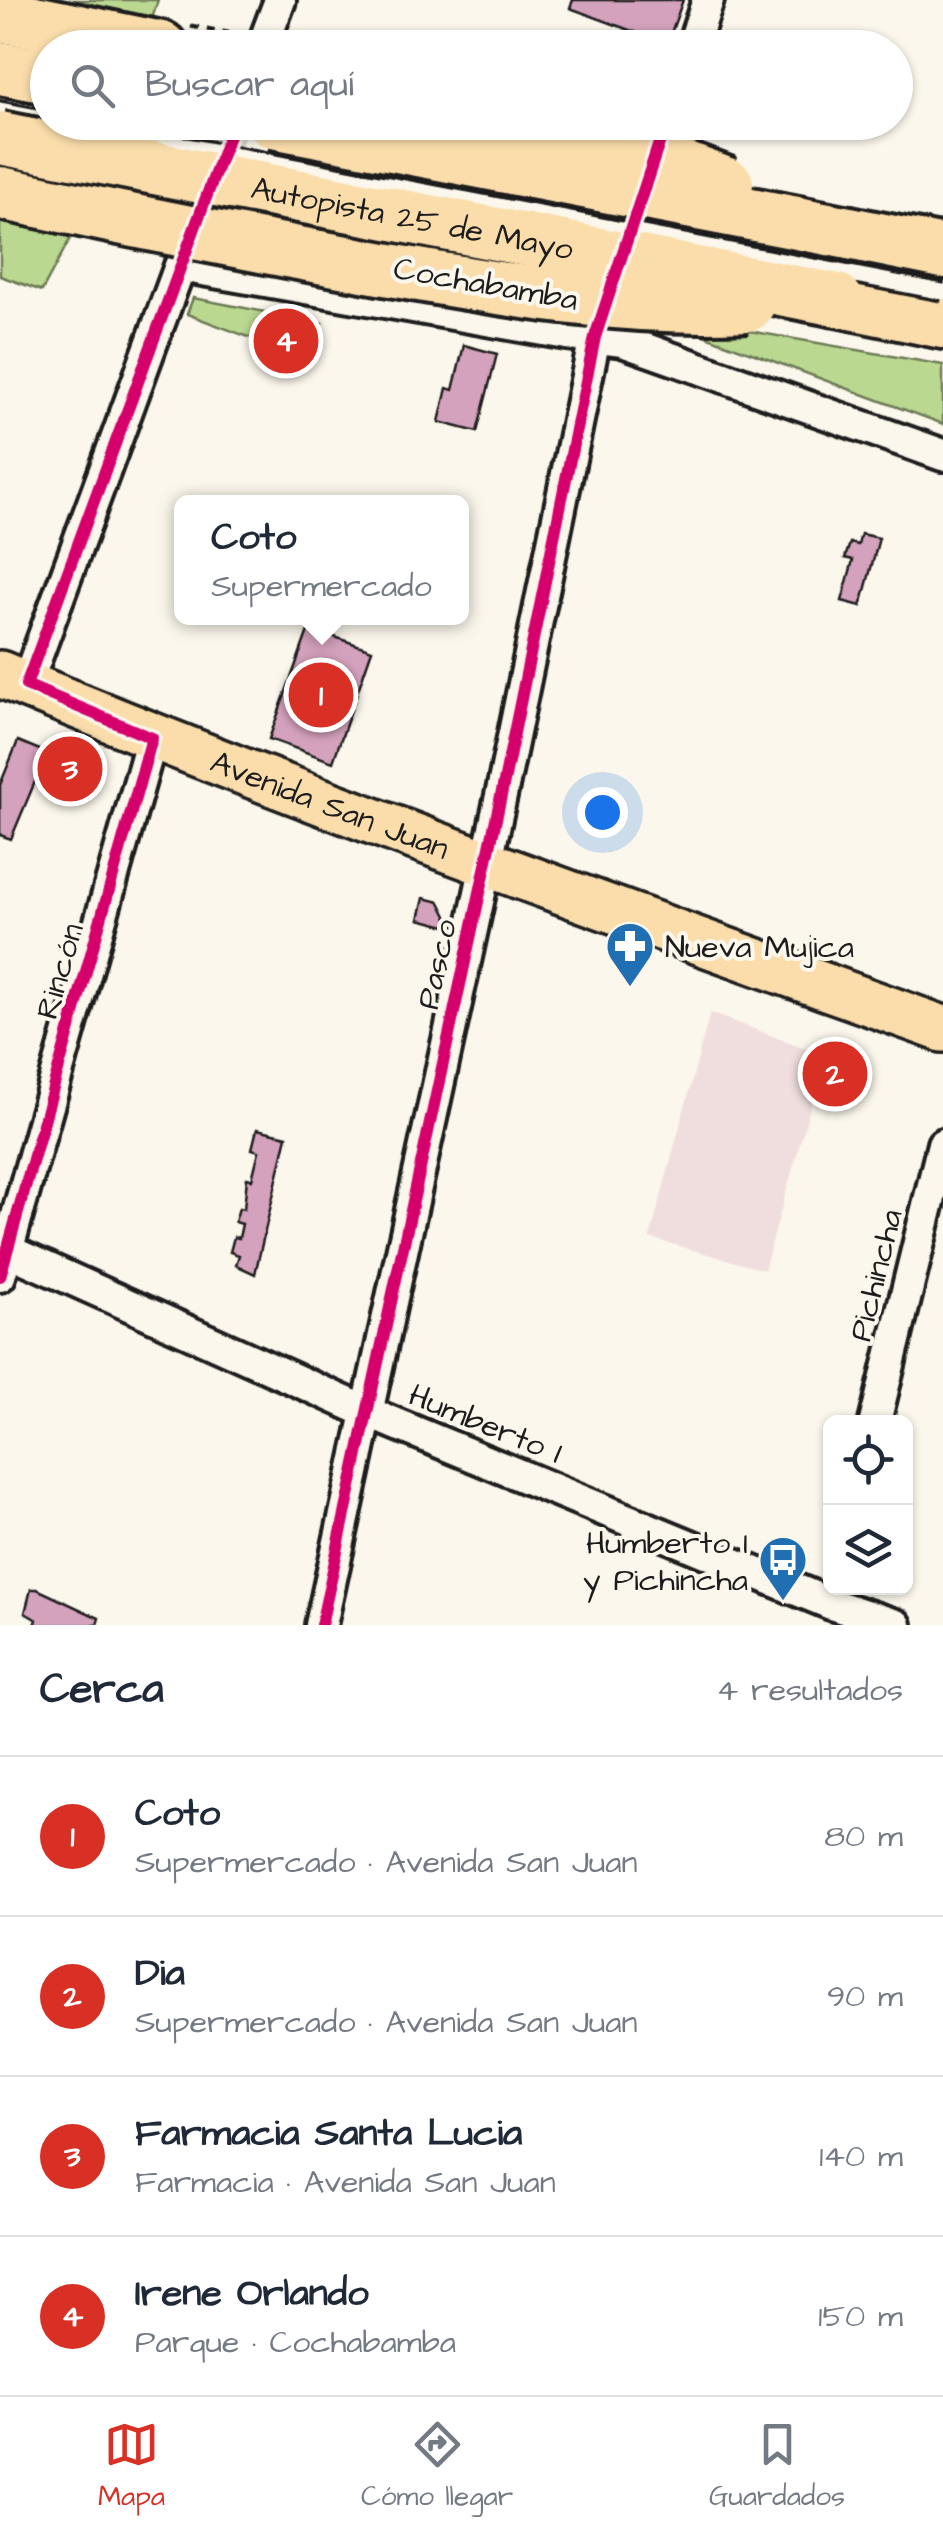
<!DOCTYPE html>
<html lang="es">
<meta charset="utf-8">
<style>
:root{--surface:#fff;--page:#f2f2f3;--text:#1f2937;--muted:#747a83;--line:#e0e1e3;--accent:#d93025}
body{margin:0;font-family:"Architects Daughter",sans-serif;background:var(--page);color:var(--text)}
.controls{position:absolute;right:30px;bottom:30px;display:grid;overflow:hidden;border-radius:15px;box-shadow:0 2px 8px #0004}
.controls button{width:90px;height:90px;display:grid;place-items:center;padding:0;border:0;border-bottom:2px solid var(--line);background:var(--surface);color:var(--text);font:50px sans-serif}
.you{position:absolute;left:602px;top:812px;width:35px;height:35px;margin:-25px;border:8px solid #fff;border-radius:50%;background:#1a73e8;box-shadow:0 0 0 15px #1a73e833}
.badge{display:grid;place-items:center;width:65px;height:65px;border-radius:50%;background:var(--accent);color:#fff;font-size:32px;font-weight:700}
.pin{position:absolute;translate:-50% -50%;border:5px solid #fff;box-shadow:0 2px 10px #0006}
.popup{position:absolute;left:174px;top:495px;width:295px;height:130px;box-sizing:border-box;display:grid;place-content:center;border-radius:15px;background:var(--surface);filter:drop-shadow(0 2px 8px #0005);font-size:32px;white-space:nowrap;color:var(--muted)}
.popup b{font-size:38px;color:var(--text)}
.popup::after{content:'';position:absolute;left:50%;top:100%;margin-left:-20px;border:20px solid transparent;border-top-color:var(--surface)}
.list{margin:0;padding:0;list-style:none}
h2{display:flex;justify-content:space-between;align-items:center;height:130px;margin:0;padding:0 40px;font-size:42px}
h2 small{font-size:32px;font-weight:400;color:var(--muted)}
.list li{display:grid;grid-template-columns:65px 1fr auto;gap:30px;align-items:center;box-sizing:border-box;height:160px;padding:0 40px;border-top:2px solid var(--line)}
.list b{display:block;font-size:38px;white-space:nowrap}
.list p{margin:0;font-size:32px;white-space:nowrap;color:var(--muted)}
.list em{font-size:32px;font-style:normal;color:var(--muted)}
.icon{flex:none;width:55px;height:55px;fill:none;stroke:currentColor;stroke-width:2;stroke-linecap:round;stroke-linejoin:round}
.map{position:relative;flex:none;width:943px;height:1625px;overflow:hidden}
.search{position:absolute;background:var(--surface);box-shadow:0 2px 8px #0004;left:30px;right:30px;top:30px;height:110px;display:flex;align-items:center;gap:25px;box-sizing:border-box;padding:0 35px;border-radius:55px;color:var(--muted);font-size:38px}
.sheet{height:770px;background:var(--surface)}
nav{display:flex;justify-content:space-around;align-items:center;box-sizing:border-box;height:140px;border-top:2px solid var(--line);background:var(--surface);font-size:28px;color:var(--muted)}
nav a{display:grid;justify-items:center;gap:5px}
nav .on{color:var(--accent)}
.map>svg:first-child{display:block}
.built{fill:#f0dede}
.green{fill:#bbd890;stroke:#6c7a56;stroke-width:2.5}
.building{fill:#d5a2bd;stroke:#1c1c1c;stroke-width:2.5}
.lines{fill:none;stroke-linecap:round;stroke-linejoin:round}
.street-tunnel{stroke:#dad6cd;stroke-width:30;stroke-dasharray:30 15;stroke-linecap:butt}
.lane-casing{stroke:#1c1c1c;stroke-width:22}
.street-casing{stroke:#1c1c1c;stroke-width:38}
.primary-casing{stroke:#1c1c1c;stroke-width:52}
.highway-casing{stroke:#1c1c1c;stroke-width:60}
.path{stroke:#1c1c1c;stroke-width:5;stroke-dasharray:8 8;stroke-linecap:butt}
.lane{stroke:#fbf7ec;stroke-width:15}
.street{stroke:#fbf7ec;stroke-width:30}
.primary{stroke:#faddab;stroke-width:45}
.highway{stroke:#faddab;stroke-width:52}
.lane-bridge-casing{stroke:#1c1c1c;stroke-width:22;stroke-linecap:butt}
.highway-bridge-casing{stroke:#1c1c1c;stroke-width:60;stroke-linecap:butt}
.lane-bridge{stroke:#fbf7ec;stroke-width:15}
.highway-bridge{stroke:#faddab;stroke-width:52}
.cycleway-casing{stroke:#fbf7ec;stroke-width:19}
.cycleway{stroke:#d6006c;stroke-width:12}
.labels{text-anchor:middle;stroke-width:8;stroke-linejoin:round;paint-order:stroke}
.street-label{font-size:32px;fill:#1c1c1c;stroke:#fbf7ec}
.poi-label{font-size:32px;fill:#1c1c1c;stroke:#fbf7ec;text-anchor:start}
</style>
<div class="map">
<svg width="943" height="1625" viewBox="0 0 943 1625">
<rect width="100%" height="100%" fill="#fbf7ec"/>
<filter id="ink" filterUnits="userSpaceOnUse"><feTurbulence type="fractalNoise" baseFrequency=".01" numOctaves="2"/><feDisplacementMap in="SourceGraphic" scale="20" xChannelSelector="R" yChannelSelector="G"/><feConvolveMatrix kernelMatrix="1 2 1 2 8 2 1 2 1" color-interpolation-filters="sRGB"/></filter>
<g filter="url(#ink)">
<!-- built -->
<path class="built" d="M710,1013L825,1055L764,1270L650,1238Z"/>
<!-- green -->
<g class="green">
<path d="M56,0H158L152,19Z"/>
<path d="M0,222L71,237L42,291L0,276Z"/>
<path d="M193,298L322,323L307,359L187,314Z"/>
<path d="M641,312L943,365V424Z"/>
</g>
<!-- building -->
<g class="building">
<path d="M573,0H683L667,44L570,8Z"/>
<path d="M464,345L497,354L477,432L439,422L447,388L453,390Z"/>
<path d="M861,534L879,538L861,606L842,601L853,560L845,558L850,543L858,545Z"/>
<path d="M309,628L372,650L333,762L269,739Z"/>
<path d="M18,741L47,753L11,839L0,835V785Z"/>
<path d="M424,898L440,902L448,918L446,926L419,919Z"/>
<path d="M840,1043L861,1052L856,1065L846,1062L848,1059L835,1056Z"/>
<path d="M257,1129L287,1136L255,1274L236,1265L239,1255L230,1252L234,1237L239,1238L242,1224L235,1222L239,1208L244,1209L247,1178L252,1179L259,1151L252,1149Z"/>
<path d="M31,1589H37L99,1618L97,1625H35L37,1620L25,1613Z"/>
</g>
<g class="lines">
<!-- street-tunnel -->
<path class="street-tunnel" d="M187,244L234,122"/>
<!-- lane casing -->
<g class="lane-casing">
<path id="lane" d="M0,110L48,119"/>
</g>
<!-- street casing -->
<g class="street-casing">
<g id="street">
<path d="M262,48L280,0"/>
<path d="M692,48L708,0"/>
<path d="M658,146L666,122"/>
<path d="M26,685L180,266L567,334L623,341L943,455"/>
<path d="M0,1247L367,1412L831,1604L896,1625"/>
<path d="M0,1276L152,738"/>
<path d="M875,1422L943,1144"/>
<path d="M321,1625L504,782L595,337L602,315"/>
</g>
</g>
<!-- primary casing -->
<g class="primary-casing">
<g id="primary">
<path id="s1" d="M0,674C311,803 627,915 943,1029"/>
</g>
</g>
<!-- highway casing -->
<g class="highway-casing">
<g id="highway">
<path d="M0,15L161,48"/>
<path d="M0,68L48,77"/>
<path d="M849,233L943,252"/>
<path d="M837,300L943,322"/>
</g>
</g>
<!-- path -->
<path class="path" d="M191,26L239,35"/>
<!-- lane -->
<use href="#lane" class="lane"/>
<!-- street -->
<use href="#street" class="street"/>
<!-- primary -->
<use href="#primary" class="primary"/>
<!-- highway -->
<use href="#highway" class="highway"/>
<!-- lane-bridge casing -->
<g class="lane-bridge-casing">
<path id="lane-bridge" d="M63,122L943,292"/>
</g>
<!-- highway-bridge casing -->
<g class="highway-bridge-casing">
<g id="highway-bridge">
<path d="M273,122L849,233"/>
<path d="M519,122L639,151L727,184"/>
<path id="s2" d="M0,138L837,300"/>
<path d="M0,193C126,220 252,245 379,268C502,290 623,311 748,305"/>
</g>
</g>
<!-- lane-bridge -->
<use href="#lane-bridge" class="lane-bridge"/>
<!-- highway-bridge -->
<use href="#highway-bridge" class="highway-bridge"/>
<!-- cycleway casing -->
<g class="cycleway-casing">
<g id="cycleway">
<path d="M0,1276L152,738L26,685L234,122"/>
<path d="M321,1625L504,782L595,337L666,122"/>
</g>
</g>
<!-- cycleway -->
<use href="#cycleway" class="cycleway"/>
</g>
</g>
<!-- icons -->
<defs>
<g id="pharmacy-pin" transform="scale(2.5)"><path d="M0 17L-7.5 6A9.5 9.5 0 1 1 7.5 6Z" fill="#1f6fb2" stroke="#fbf7ec"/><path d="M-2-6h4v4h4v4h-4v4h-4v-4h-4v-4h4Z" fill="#fff"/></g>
<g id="bus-pin" transform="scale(2.5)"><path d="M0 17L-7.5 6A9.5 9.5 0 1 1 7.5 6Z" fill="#1f6fb2" stroke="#fbf7ec"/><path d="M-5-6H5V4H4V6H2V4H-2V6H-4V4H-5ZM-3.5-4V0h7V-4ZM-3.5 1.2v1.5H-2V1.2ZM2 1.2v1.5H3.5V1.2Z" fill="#fff"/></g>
</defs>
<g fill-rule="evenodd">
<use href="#pharmacy-pin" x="630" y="946"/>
<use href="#bus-pin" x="783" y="1560"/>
</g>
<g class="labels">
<!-- street labels -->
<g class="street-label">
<text dy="11" stroke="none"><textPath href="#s2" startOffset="420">Autopista 25 de Mayo</textPath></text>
<text transform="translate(486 283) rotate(10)" y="11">Cochabamba</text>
<text dy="11" stroke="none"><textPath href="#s1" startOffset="355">Avenida San Juan</textPath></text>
<text transform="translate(436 964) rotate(-78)" y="11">Pasco</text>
<text transform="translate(59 971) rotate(-74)" y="11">Rincón</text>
<text transform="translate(875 1275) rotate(-76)" y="11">Pichincha</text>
<text transform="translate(486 1423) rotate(22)" y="11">Humberto I</text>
</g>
<!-- poi labels -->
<g class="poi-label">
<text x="665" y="957">Nueva Mujica</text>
<text x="748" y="1553" text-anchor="end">Humberto I<tspan x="748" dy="37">y Pichincha</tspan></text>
</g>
</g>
</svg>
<div class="controls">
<button><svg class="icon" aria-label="locate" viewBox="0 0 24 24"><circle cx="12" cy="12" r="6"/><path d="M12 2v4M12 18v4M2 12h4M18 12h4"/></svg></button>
<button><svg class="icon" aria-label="layers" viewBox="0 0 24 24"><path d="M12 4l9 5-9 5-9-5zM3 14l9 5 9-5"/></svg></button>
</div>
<div class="you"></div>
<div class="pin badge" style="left:321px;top:695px">1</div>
<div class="popup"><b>Coto</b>Supermercado</div>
<div class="pin badge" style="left:835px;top:1074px">2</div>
<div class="pin badge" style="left:70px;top:769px">3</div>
<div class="pin badge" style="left:286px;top:341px">4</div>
<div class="search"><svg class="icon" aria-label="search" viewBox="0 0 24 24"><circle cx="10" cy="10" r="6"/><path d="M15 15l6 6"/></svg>Buscar aquí</div>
</div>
<section class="sheet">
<h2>Cerca<small>4 resultados</small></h2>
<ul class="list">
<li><span class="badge">1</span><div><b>Coto</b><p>Supermercado · Avenida San Juan</p></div><em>80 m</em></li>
<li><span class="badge">2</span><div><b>Dia</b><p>Supermercado · Avenida San Juan</p></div><em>90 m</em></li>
<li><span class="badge">3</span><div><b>Farmacia Santa Lucia</b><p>Farmacia · Avenida San Juan</p></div><em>140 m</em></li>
<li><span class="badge">4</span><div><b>Irene Orlando</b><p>Parque · Cochabamba</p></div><em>150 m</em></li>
</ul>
</section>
<nav>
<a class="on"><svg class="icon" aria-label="map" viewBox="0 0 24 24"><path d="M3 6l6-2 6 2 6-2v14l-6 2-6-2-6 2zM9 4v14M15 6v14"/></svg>Mapa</a>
<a><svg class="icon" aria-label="directions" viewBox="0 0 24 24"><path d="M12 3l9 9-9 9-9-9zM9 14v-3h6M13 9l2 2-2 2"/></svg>Cómo llegar</a>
<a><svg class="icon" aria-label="saved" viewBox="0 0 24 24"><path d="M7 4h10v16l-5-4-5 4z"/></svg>Guardados</a>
</nav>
